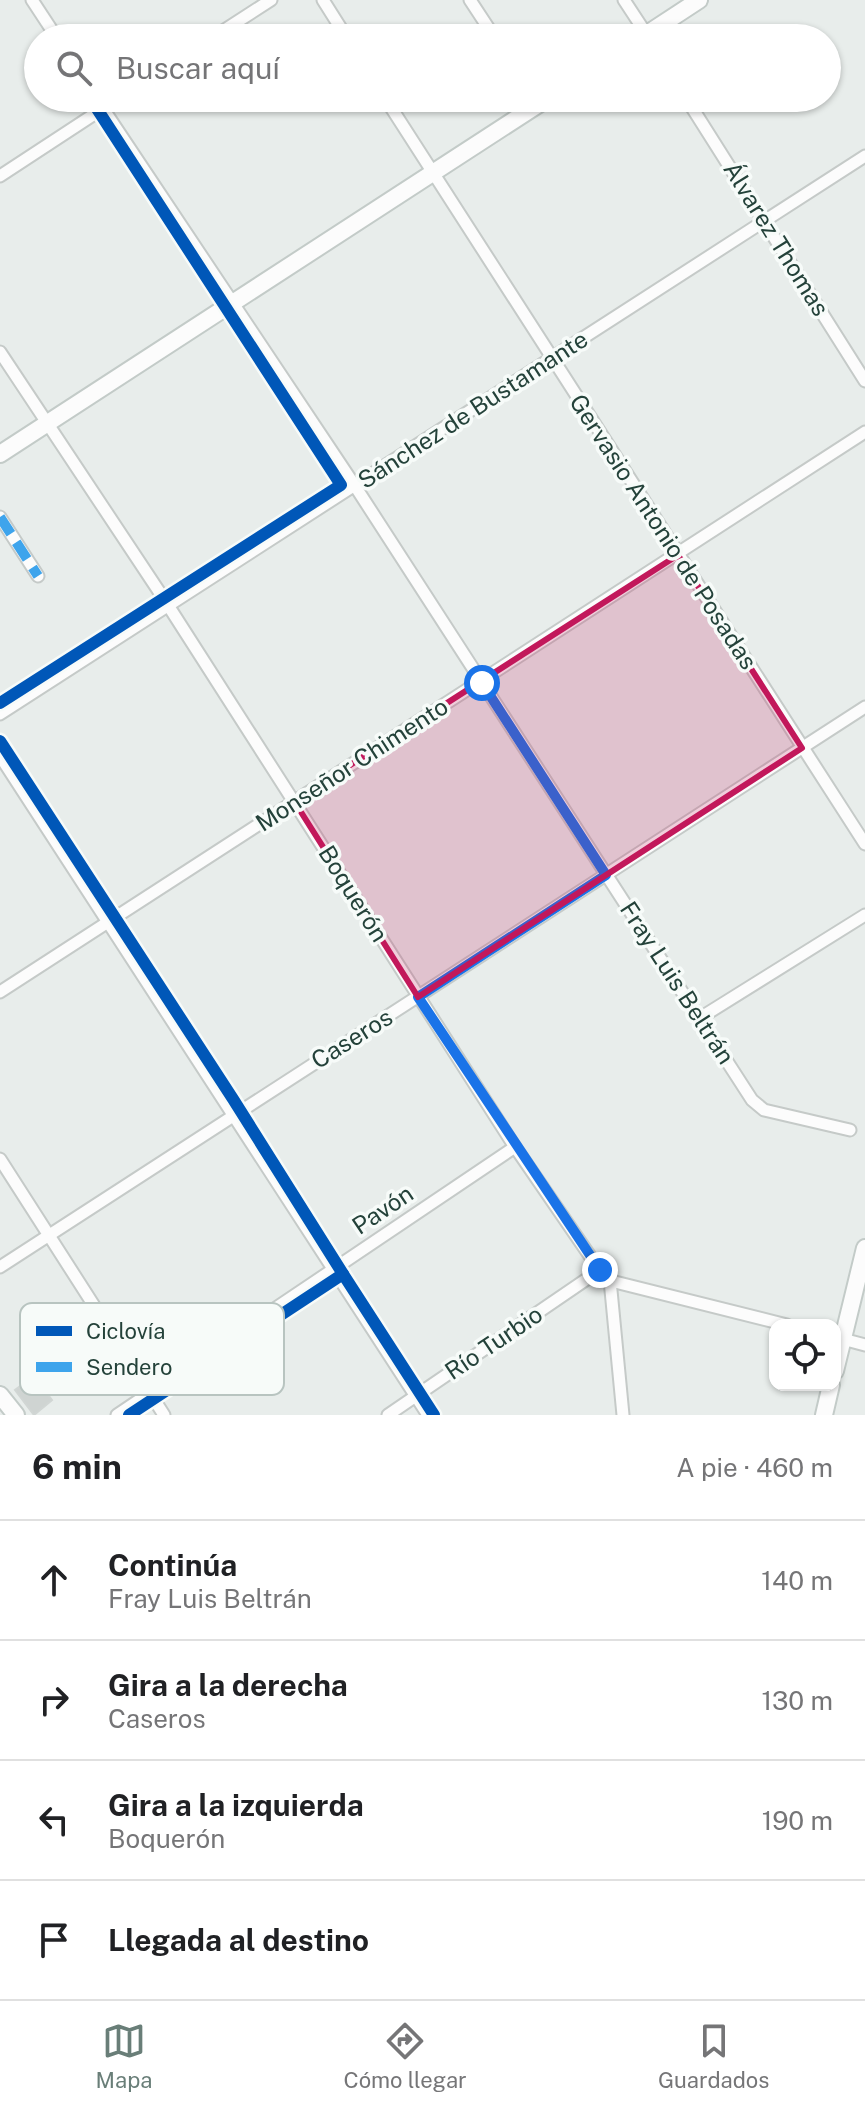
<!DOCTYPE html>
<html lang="es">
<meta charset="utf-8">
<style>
:root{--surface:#fff;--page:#f2f2f2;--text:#202124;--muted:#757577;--line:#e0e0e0;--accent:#697e78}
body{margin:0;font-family:"Public Sans",sans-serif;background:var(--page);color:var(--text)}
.controls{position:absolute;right:24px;bottom:24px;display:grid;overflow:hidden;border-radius:16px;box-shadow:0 2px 6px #0004}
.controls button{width:72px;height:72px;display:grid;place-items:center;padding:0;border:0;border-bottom:2px solid var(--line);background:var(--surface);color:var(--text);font:40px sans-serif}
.stop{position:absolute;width:24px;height:24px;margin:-18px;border:6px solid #1a73e8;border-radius:50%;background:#fff}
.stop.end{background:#1a73e8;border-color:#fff;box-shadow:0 2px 8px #0008}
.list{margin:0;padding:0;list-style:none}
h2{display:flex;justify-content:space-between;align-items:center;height:104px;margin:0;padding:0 32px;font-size:34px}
h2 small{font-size:26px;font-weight:400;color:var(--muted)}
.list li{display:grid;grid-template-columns:52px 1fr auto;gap:24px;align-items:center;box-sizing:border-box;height:120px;padding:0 32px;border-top:2px solid var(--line)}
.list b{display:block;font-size:30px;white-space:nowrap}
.list p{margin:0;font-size:26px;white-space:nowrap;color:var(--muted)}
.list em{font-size:26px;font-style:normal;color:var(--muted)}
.icon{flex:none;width:44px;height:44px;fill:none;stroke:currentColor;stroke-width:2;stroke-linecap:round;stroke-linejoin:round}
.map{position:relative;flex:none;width:865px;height:1415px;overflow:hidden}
.search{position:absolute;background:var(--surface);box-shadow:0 2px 6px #0004;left:24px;right:24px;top:24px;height:88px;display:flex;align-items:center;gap:20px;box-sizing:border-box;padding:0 28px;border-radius:44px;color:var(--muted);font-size:30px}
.sheet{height:584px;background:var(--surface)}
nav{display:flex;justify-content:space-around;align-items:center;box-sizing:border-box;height:112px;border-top:2px solid var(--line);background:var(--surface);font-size:22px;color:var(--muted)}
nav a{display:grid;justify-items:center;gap:4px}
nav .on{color:var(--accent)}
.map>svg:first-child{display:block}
.building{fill:#cfd4d2;stroke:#d1d6d4;stroke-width:2}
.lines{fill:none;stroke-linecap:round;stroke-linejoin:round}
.street-casing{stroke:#c5cac8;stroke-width:15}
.secondary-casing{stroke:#c3cbc8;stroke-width:20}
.street{stroke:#fcfcfc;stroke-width:11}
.secondary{stroke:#fcfcfc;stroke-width:16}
.quiet{stroke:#3ea4ec;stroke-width:10;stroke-dasharray:20 10;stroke-linecap:butt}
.cycleway-casing{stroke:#f7fbf9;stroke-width:17}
.cycleway{stroke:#0057b8;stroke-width:12}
.route{stroke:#1a73e8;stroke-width:10}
.marked{fill:#c2185b;fill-opacity:0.2;stroke:#c2185b;stroke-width:6;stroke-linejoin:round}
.labels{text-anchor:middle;stroke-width:7;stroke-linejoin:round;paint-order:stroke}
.street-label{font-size:24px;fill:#24423a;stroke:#f7fbf9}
.key{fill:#f7fbf9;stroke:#b8c4c0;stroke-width:2}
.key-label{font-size:22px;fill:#24423a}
</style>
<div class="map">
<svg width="865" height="1415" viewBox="0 0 865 1415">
<rect width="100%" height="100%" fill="#e8edeb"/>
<!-- building -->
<path class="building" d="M34,1376L52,1400L34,1415L15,1390Z"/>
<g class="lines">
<!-- street casing -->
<g class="street-casing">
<g id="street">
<path d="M32,0L57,38"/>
<path d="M323,0L347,38"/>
<path d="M470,0L495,38"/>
<path d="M624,0L649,38"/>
<path d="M212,38L271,0"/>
<path d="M96,98L355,486L752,1100L764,1110L850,1130"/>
<path d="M385,98L865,844"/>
<path d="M686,98L865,381"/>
<path d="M0,176L119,98"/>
<path d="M0,352L164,599L515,1147L601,1272L615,1282L787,1325"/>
<path d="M0,517L38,576"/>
<path d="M0,714L865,156"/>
<path d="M0,756L428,1415"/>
<path d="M0,992L865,432"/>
<path d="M700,1018L865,915"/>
<path d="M0,1159L164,1415"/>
<path d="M0,1267L865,707"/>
<path d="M610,1280L623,1415"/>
<path d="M835,1337L865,1345"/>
<path d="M117,1415L515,1147"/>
<path d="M388,1415L600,1270"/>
</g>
</g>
<!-- secondary casing -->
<g class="secondary-casing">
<g id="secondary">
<path d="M641,38L699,0"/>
<path d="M0,454L548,98"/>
<path d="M835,1371L865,1248"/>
<path d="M0,1395L16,1415"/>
<path d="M824,1415L831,1385"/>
</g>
</g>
<!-- street -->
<use href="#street" class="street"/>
<!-- secondary -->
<use href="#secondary" class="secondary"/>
<!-- quiet -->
<path class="quiet" d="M0,517L38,576"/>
<!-- cycleway casing -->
<g class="cycleway-casing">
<g id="cycleway">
<path d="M0,703L341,485L90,98"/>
<path d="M0,741L233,1099L343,1274"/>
<path d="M129,1415L343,1274L434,1415"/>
</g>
</g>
<!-- cycleway -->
<use href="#cycleway" class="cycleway"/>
</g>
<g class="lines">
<!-- route -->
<path class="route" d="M482,683L606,875L418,997L600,1270"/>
</g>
<!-- marked area -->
<path class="marked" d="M678,555L802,748L418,997L294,801Z"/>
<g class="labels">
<!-- street labels -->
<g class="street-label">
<text transform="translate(776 239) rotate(58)" y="8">Álvarez Thomas</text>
<text transform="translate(473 410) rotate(-33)" y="8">Sánchez de Bustamante</text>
<text transform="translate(663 532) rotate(57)" y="8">Gervasio Antonio de Posadas</text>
<text transform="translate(352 765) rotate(-33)" y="8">Monseñor Chimento</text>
<text transform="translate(353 894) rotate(58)" y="8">Boquerón</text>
<text transform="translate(677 983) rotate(57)" y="8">Fray Luis Beltrán</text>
<text transform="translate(352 1039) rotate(-32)" y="8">Caseros</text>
<text transform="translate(383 1210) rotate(-34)" y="8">Pavón</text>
<text transform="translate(494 1343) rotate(-34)" y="8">Río Turbio</text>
</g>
</g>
<!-- legend -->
<rect x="20" y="1303" width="264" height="92" rx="12" class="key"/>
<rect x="36" y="1326" width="36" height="10" fill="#0057b8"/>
<rect x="36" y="1362" width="36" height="10" fill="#3ea4ec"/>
<g class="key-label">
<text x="86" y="1339">Ciclovía</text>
<text x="86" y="1375">Sendero</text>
</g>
</svg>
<div class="controls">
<button><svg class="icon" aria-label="locate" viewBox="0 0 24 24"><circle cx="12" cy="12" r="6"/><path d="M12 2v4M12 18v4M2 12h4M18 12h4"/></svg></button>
</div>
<div class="stop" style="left:482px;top:683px"></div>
<div class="stop end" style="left:600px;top:1270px"></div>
<div class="search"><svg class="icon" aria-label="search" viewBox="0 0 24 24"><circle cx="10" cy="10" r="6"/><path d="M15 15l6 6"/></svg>Buscar aquí</div>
</div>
<section class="sheet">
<h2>6 min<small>A pie · 460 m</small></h2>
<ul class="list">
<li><svg class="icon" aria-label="ahead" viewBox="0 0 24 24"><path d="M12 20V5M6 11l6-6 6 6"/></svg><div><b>Continúa</b><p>Fray Luis Beltrán</p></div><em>140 m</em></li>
<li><svg class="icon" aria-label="right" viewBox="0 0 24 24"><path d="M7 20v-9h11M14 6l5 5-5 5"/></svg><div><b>Gira a la derecha</b><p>Caseros</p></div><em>130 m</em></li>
<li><svg class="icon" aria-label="left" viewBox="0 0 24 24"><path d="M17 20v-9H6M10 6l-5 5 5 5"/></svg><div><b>Gira a la izquierda</b><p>Boquerón</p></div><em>190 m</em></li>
<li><svg class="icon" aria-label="arrive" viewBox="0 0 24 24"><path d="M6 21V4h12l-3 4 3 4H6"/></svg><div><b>Llegada al destino</b></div></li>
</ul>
</section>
<nav>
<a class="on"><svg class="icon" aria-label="map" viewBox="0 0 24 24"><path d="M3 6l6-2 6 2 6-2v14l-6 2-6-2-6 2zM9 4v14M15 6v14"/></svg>Mapa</a>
<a><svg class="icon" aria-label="directions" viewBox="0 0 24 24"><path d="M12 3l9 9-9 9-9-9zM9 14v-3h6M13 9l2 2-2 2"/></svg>Cómo llegar</a>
<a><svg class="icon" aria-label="saved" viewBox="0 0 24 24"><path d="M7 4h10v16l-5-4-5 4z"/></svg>Guardados</a>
</nav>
